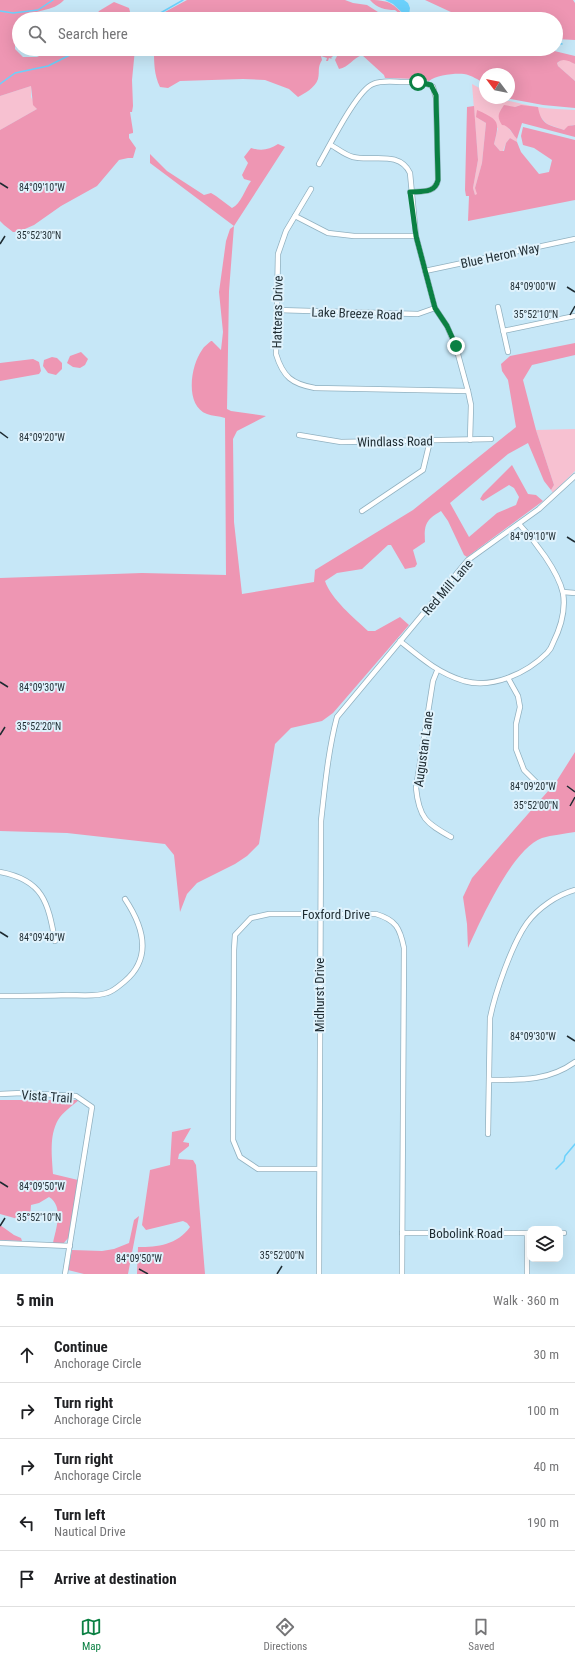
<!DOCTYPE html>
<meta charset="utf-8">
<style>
:root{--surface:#fff;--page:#f6f6f6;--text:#202124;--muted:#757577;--line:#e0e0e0;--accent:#0b8043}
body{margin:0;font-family:"Roboto Condensed",sans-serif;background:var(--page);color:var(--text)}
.controls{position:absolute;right:12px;bottom:12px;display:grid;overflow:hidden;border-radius:8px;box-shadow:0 4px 16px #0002}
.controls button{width:36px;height:36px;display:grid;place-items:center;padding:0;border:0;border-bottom:1px solid var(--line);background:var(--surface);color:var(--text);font:20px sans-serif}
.compass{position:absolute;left:479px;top:68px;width:36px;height:36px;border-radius:50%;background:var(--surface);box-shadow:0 4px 16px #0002;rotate:302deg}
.stop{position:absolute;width:12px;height:12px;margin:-9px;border:3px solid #0b8043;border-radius:50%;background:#fff}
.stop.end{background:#0b8043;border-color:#fff;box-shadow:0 1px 4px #0008}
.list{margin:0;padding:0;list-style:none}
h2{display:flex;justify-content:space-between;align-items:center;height:52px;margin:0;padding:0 16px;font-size:17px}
h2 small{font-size:13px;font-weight:400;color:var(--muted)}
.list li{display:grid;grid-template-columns:26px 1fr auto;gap:12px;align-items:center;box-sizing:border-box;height:56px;padding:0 16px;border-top:1px solid var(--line)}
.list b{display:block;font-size:15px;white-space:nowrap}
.list p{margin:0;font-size:13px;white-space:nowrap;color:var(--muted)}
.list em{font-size:13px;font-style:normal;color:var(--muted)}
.icon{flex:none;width:22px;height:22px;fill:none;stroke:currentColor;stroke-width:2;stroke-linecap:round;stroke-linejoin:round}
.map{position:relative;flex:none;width:575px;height:1274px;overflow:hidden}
.search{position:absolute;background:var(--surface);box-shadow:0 4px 16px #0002;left:12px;right:12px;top:12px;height:44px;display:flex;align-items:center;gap:10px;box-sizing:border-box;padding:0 14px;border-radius:22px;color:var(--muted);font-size:15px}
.sheet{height:332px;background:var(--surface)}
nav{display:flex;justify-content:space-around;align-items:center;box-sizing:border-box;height:56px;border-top:1px solid var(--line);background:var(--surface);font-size:11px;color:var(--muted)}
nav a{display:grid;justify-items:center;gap:2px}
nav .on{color:var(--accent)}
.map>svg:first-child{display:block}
.green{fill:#f7c1d1}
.forest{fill:#ee96b3}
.water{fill:#6bd1fc}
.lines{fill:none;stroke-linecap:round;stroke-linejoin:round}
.stream{stroke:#6bd1fc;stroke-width:1.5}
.minor-casing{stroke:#91b1c0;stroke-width:6}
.minor{stroke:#fff;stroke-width:4.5}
.route{stroke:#0b8043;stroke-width:5}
.ticks{fill:none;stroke:#1e2b31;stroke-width:1.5}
.labels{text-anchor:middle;stroke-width:4;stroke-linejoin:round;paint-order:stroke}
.street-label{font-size:13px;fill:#1e2b31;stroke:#dff2fc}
.ticks-label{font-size:10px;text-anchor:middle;fill:#1e2b31;stroke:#dff2fc;stroke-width:4;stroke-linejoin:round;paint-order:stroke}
</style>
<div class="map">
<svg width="575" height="1274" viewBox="0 0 575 1274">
<rect width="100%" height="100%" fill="#c6e7f7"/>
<!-- green -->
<g class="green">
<path d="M563,59H566L575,64V81L558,66L557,63Z"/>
<path d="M472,84L485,91V98C503,98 519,104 537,107C550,109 563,109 575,110V125H572L564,130L547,124L539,115L521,105L515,107L506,125L517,139V142L510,138L506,143L503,151H500L494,144L498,128L476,117L486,123L482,163L475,188L478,195H475L473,188L478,160Z"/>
<path d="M31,86V97L37,109L0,130V96Z"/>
<path d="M575,429V471L553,493L551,490L554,485L536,430Z"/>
</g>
<!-- forest -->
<g class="forest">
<path d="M0,0H64C54,12 32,9 25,19H19V28L15,33V49L23,57H37L54,49H135L132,80L133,106L132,112H130L133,131V133L129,134V138L136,148L133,158H128L119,160L97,186L61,206L34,225L18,232H13L4,225L0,221V130L37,109L33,105L31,86L0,96Z"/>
<path d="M187,0H345L353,3L367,5L389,19H153L155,15L163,13Z"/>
<path d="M370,0C394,0 393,6 409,19H400L401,15L395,10C385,10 377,8 370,0Z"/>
<path d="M425,0H573L575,3V40L556,39V19H466Z"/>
<path d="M114,2L129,8L132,19H100L97,14L99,11Z"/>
<path d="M154,49H546L575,56V64C569,61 563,57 557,63L558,66L575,81V108L543,105L506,98H509V74H485V84C479,80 471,75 464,74C455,73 436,75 429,81L419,79L385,78L384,75L362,55C353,58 349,67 339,69L335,60L337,56L335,54L331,58L332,59L329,58L328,61H326L327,58L321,56L322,60C317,68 320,71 318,79C315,88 305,93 298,97L289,89L265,80L243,79L180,81L168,88L160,87C154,75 154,62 154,49Z"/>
<path d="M504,105L515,107L521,105L538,107C541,125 549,125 564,130L568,126L575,125V137L522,123L517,139C512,134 509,125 502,125C496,116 499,113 504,105Z"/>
<path d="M474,106L478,160L473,188L475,195L477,194L475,188L482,163L486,123L476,117L477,110C499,120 500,121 494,144L500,151H504L506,143L510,138L517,142L521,152L539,174L549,172L552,160L534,148L523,145L521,136L523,127L575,140V200L468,221L469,196H466L465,190L467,107Z"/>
<path d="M278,144L285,147L234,226L229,291L227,409L231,411L266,416L237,431L233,439L234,522L242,594L314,582L315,570L413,510L516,427L508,380L502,371L501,364L510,356L575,343V355L532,365L523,380L536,430L554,485L551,490L544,481L528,443L508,454L450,503L469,537L497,513L516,505L519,497L514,488L509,485L483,501L480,499L483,494L512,465L528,494L536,495L543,501L467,557L464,555L448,521L441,511C426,520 424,524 425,542L413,550L417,564L415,567L405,569L391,545H388L362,569L337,573L325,581C331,599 354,618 368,631H375L400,617L409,625L333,713L322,721L291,728L275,744L259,844L247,856L235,864L197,883L187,894L180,912L174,855L165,844L67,833L0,831V578L142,573L226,575L225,418C219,416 212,416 207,414C184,405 191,365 202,350C204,346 208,344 211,341H212L221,350L223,332L219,292L226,241L230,229L234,226L150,163V154L167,171L204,195L211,193L216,196L232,208C241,204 245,189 251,181L244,179L242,175L248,163L244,157L251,148C261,151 269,150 278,144Z"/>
<path d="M81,352L88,359L85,365L80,368L73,367L67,363L70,356Z"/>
<path d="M52,357L57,358L62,363V369L56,375L48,373L43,366L44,360Z"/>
<path d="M33,359L39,362L41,371L39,374L0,381V363Z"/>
<path d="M575,752V832C564,834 552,835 542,838C512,849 481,920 468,948L467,924L463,897L472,878L556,782Z"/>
<path d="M0,1100H79C72,1106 63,1112 58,1120C49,1136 52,1156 53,1174L78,1180L69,1237L63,1244L53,1243C56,1229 64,1206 49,1197L39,1203L31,1205L30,1218L25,1221L0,1214Z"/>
<path d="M191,1128L183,1142L189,1143V1146L179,1154L178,1159L193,1160L196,1165L205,1274H137L138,1247C158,1247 177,1245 190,1227L187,1223L183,1221L146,1230L142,1225L150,1170L170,1165L172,1132Z"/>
<path d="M139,1216L128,1274H84L68,1270L72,1250L102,1251L114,1249L129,1243L134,1220Z"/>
<path d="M0,1225L14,1235L21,1238L22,1241L0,1240Z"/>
</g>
<!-- water -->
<path class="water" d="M385,0H404L408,3L410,8L409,15L420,19H409L393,4Z"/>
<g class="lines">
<!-- stream -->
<g class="stream">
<path d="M0,11L13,13L38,10L53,0"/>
<path d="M150,19L183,0"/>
<path d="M556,43L562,44"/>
<path d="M0,84L15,73L48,66L82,49"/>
<path d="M556,1169L564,1161L565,1156L575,1144"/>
</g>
<!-- minor casing -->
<g class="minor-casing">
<g id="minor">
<path d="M331,145C338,149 345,155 353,157C372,162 399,150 410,173L416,236L435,308L447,326L456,347L468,391L471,405L470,440"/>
<path d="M319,164C329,147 357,90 373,84C382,80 394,82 403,82C413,82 425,81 433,87L436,98L438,180C435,194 421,191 410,192"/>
<path d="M311,189L286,231L278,254L276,354C283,377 292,384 315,388L468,391"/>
<path d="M295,216L328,233L354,236H416"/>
<path d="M425,271L575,239"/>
<path d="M498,307L508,352"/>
<path d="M277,310L418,314L435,308"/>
<path d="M503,331L575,316"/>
<path d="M299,435L341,442L491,439"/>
<path d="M362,511L423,470L430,441"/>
<path d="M563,592L575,593"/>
<path d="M400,641C421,658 438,673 464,681C493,689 527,673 547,653C550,650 552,646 553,643C561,627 566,611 563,593C558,571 535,541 519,524"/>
<path d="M437,671L433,681L416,788C419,818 426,823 451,837"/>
<path d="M508,678L518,696L520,707L516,724V749L524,770L538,784"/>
<path d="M0,872C43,880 48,902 55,941"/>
<path d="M0,996C22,996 45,996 67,995C80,995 95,997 107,993C114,991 119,986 125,981C153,957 143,926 125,899"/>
<path d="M490,1080C521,1080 549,1081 575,1062"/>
<path d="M0,1094L22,1093L76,1096L92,1107L65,1274"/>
<path d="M488,1134L490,1018C495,993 512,944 527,923C538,908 557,895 575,890"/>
<path d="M318,1169H258L240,1157L233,1140L234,950L235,935L251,918L269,914H376C396,920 400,928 404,948L402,1274"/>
<path d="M402,1233H530"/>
<path d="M560,1233H564"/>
<path d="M0,1243L70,1246"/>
<path d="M319,1274L321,821C325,786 328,751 337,717L468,560L539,509L575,476"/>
<path d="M527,1274V1233"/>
</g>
</g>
<!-- minor -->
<use href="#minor" class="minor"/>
</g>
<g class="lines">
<!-- route -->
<path class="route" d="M418,82L431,85L436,95L438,180C435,194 421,191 410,192L416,236L435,308L447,326L456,346"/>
</g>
<!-- ticks -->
<path class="ticks" d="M0,183L8,188M0,244L5,236M567,287L575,292M570,315L575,306M0,432L8,438M567,537L575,542M0,682L8,687M0,735L5,727M567,786L575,792M570,806L575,797M0,932L8,937M567,1036L575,1041M0,1182L8,1187M0,1226L5,1218M139,1269L148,1274M277,1274L282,1266"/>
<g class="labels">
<!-- street labels -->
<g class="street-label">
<text transform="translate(500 255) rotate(-12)" y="5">Blue Heron Way</text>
<text transform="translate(277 312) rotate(-89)" y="5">Hatteras Drive</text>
<text transform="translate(357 313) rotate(2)" y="5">Lake Breeze Road</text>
<text transform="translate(395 441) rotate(-1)" y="5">Windlass Road</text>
<text transform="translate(447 587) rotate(-49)" y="5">Red Mill Lane</text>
<text transform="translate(423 749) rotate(-82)" y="5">Augustan Lane</text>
<text x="336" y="919">Foxford Drive</text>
<text transform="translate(319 995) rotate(-90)" y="5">Midhurst Drive</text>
<text transform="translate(47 1096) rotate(4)" y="5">Vista Trail</text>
<text x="466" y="1238">Bobolink Road</text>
</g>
</g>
<g class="ticks-label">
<text x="42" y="191">84°09'10"W</text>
<text x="39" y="239">35°52'30"N</text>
<text x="533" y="290">84°09'00"W</text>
<text x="536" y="318">35°52'10"N</text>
<text x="42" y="441">84°09'20"W</text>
<text x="533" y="540">84°09'10"W</text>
<text x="42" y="691">84°09'30"W</text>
<text x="39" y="730">35°52'20"N</text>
<text x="533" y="790">84°09'20"W</text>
<text x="536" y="809">35°52'00"N</text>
<text x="42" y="941">84°09'40"W</text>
<text x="533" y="1040">84°09'30"W</text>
<text x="42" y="1190">84°09'50"W</text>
<text x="39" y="1221">35°52'10"N</text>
<text x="282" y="1259">35°52'00"N</text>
<text x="139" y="1262">84°09'50"W</text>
</g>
</svg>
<div class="controls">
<button><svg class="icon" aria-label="layers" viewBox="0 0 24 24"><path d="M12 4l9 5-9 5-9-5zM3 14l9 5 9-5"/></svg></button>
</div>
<svg class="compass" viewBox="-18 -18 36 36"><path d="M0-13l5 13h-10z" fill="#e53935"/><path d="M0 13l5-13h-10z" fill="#757577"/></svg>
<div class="stop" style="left:418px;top:82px"></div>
<div class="stop end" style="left:456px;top:346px"></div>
<div class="search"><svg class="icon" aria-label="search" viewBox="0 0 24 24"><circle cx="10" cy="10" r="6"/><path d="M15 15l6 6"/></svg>Search here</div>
</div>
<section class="sheet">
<h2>5 min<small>Walk · 360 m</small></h2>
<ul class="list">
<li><svg class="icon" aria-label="ahead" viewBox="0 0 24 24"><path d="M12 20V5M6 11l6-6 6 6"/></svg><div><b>Continue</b><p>Anchorage Circle</p></div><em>30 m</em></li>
<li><svg class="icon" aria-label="right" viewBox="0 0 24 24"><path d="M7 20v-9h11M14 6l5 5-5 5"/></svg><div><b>Turn right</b><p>Anchorage Circle</p></div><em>100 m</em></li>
<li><svg class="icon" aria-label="right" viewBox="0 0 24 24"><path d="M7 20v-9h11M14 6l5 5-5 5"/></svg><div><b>Turn right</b><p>Anchorage Circle</p></div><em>40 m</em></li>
<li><svg class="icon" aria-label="left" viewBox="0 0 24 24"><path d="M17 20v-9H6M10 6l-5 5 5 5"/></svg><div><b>Turn left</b><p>Nautical Drive</p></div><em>190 m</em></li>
<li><svg class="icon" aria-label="arrive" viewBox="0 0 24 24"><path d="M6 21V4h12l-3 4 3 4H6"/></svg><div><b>Arrive at destination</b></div></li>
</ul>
</section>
<nav>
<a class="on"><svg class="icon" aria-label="map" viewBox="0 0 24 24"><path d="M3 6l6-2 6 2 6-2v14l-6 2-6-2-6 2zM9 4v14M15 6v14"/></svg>Map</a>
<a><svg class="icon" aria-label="directions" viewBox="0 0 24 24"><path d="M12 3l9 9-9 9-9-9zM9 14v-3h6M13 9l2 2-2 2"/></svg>Directions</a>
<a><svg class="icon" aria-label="saved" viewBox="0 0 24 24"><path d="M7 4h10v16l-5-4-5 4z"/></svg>Saved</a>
</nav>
